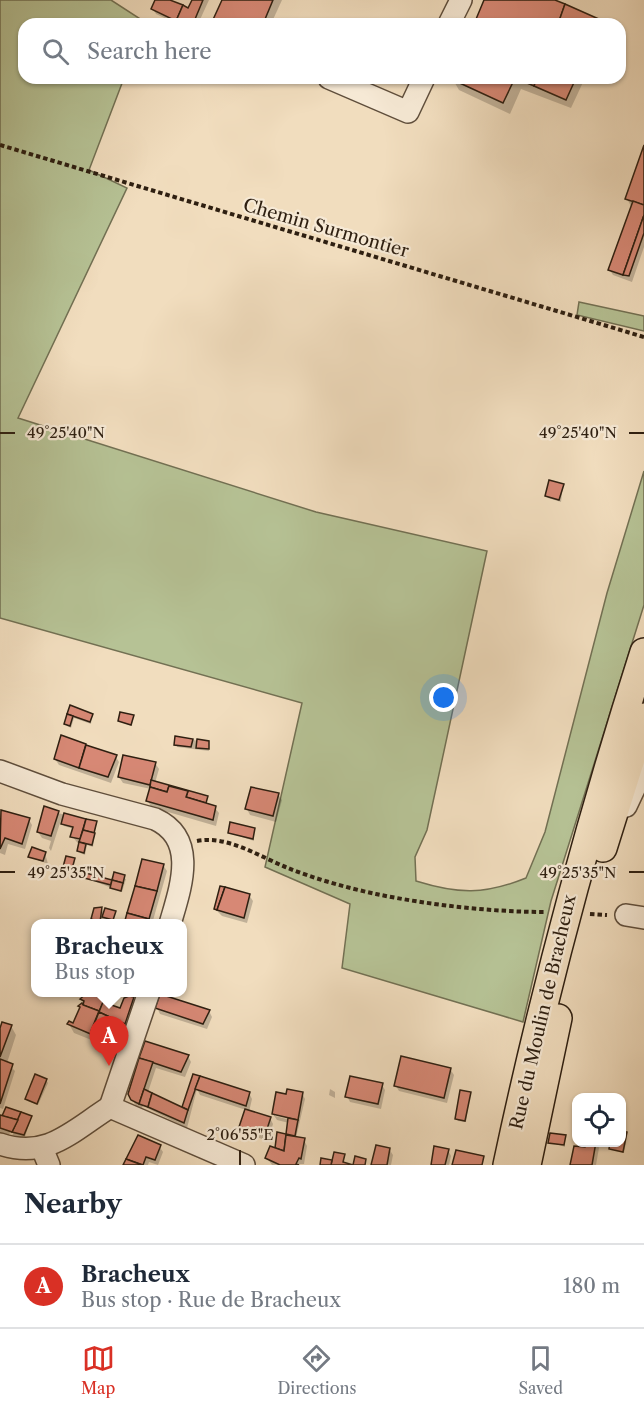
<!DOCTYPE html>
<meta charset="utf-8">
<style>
:root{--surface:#fff;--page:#f2f2f3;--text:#1f2937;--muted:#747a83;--line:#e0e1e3;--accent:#d93025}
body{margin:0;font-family:"Libre Caslon Text",serif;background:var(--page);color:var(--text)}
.controls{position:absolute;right:18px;bottom:18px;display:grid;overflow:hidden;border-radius:12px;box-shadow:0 2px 4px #0004}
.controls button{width:54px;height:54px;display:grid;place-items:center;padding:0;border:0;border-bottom:2px solid var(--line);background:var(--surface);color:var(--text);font:30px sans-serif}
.you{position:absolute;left:444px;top:698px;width:21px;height:21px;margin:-15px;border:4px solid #fff;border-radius:50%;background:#1a73e8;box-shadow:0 0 0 9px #1a73e833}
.badge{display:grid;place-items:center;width:39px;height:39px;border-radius:50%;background:var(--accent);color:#fff;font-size:20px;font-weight:700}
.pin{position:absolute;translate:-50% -50px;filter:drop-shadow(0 2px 3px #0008)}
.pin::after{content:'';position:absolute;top:32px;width:21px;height:18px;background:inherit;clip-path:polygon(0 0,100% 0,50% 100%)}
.popup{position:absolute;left:31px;top:919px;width:156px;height:78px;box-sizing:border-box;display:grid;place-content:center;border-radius:12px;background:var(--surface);filter:drop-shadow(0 2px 4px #0005);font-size:20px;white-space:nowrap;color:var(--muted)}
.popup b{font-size:22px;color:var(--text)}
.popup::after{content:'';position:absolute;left:50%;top:100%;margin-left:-12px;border:12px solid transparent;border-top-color:var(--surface)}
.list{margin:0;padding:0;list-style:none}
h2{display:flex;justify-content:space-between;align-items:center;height:78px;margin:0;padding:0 24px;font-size:26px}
h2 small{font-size:20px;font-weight:400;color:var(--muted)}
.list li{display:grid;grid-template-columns:39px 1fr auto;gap:18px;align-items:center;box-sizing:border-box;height:84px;padding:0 24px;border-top:2px solid var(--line)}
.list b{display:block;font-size:22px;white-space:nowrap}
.list p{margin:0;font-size:20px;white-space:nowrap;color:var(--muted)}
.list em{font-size:20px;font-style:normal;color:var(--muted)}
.icon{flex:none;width:33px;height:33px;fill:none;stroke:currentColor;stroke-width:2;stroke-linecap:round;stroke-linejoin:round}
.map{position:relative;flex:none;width:644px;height:1165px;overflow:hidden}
.search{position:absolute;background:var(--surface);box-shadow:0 2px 4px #0004;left:18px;right:18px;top:18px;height:66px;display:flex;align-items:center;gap:15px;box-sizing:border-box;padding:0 21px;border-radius:18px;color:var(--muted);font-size:22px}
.sheet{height:162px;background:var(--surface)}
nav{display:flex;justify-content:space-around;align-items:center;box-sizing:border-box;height:84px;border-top:2px solid var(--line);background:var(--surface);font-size:16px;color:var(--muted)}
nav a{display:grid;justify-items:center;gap:3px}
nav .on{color:var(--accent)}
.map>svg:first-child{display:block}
.green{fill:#b6c295;stroke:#727053;stroke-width:1.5}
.shadow{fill:#0003;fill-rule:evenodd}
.building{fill:#d78875;stroke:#2e1f11;stroke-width:1.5}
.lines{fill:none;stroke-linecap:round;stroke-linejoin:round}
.minor-casing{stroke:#5f4e3c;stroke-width:24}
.major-casing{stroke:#2e1f11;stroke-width:30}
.path{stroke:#2e1f11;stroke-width:4;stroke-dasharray:4.5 3;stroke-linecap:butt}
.minor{stroke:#f6e9d5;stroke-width:21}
.major{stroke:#f1ddbe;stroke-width:27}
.ticks{fill:none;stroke:#2e1f11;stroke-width:2}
.labels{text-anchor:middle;stroke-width:4.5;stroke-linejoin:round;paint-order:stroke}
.street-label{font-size:18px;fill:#2e1f11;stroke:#f6e9d5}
.ticks-label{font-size:15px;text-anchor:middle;fill:#2e1f11;stroke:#f6e9d5;stroke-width:4.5;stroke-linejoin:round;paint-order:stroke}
</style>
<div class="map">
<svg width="644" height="1165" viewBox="0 0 644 1165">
<rect width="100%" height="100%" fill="#f1ddbe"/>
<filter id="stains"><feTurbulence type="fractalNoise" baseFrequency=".00333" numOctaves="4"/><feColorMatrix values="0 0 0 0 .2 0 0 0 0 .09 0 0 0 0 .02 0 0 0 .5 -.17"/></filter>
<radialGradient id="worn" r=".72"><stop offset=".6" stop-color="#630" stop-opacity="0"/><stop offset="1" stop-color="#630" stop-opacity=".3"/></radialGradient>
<!-- green -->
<g class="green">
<path d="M0,0H111L145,22L24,24V78H124L89,170L127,188L18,418L316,512L487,551L427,830L415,857L416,881C458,894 484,895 526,878L545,832L607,593L644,471V605L551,901L523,1022L342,968L350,904L265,867L302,703L0,618Z"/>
<path d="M579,302L644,316V331L577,315Z"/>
</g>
<!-- shadow -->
<g class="shadow">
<path d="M157,0H166L189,10L194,0H209L198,24H177L156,14L153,9Z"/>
<path d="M223,0H282L271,24H213Z"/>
<path d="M452,78H585L571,108L521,89L510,114L459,90Z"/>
<path d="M644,149V247L632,282L613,275L609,269L632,208L627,199Z"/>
<path d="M563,485L561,502L548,498L546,495Z"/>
<path d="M71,707L92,715L91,724L74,718L71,728L67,726Z"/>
<path d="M133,716L132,726L119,721Z"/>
<path d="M62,737L116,757L119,762L111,783L59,765L55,759Z"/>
<path d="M177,738L208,742L209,751L177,747Z"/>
<path d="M155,763L159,769L155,783L207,798V805L215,808L219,813L216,826L151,807L148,801L151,789L123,783L119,777Z"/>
<path d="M278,794L282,800L276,822L250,815L247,809Z"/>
<path d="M2,812L29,820L32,825L25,849L8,844L5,855L0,853Z"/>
<path d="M58,813L96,823L93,847L87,845L85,855L80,853V846L72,836L74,829L64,826L61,820L51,851L49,848L51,841L42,838L38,832Z"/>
<path d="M254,830V841L230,833Z"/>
<path d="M45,853L48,864L30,857Z"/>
<path d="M163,865L167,871L152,924H126Z"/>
<path d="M115,874L126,879L122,892L86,878L109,881Z"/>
<path d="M249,895L253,901L247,923L222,916L215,909Z"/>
<path d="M101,908L104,914L106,908L115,912L114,922H94L92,919Z"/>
<path d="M82,999L104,1000V1004L121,1010L133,999L136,1004L129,1028L117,1023L114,1031L102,1026L96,1038L99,1043L74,1033L69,1024H73L85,1003Z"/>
<path d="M157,1008L209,1011L212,1017L207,1029L160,1014Z"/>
<path d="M11,1026L16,1035L7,1063L15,1071L3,1109L0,1108V1033Z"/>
<path d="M146,1043L188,1056L191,1062L185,1077L156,1068L148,1092L183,1109L194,1076L249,1093L252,1099L249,1112L270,1118L273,1124L268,1141L244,1133L241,1127L246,1110L200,1095L197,1089L187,1128L143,1106L142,1108L136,1106L129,1094Z"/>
<path d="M450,1069L454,1075L447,1103L399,1091L396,1086Z"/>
<path d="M46,1080L48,1083L38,1105L28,1101L27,1099Z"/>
<path d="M382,1085L385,1090L381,1109L350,1102L347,1096Z"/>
<path d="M330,1089L335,1092V1098L329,1095Z"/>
<path d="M302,1093L305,1099L296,1138L304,1140L307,1146L304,1164L272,1165L267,1158L285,1137L290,1138L289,1123L277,1120L273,1114L287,1096ZM275,1113L295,1118V1121L275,1116Z"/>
<path d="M470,1094L466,1122L458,1121L456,1118Z"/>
<path d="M0,1116L31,1118L25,1137L12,1136L20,1119L17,1118L9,1135L0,1132Z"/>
<path d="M622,1132L627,1136L624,1153L611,1148L622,1142Z"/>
<path d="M139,1137L159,1146L163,1152L158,1165L149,1162L148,1165H125Z"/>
<path d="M565,1137V1147L550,1142Z"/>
<path d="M596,1142L599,1148L596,1165H571Z"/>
<path d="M389,1149L393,1155L391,1165H374Z"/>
<path d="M448,1150L451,1156L449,1165H432Z"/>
</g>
<!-- building -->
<g class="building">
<path d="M155,0H170L183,5L176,21L151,9Z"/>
<path d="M192,0H203L193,24L176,21L183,5L188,8Z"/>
<path d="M222,0H273L263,24H211Z"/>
<path d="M484,0H555L565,4L558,24H474Z"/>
<path d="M565,4L601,20L600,24H558Z"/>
<path d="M515,78L503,103L451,79L537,78L534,86Z"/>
<path d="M537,78H576L566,100L534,86Z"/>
<path d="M644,145V205L625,199Z"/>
<path d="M633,201L644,205V215L623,275L608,270Z"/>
<path d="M644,215V233L629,276L623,275Z"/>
<path d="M549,480L564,484L559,500L545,496Z"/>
<path d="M70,705L93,714L90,722L67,714Z"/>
<path d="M120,712L134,715L131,725L118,721Z"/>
<path d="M67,714L73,716L70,726L64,724Z"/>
<path d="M61,735L86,744L79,768L54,759Z"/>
<path d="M175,736L193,739L191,747L174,745Z"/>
<path d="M197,739L209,741V749L196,748Z"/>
<path d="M86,745L117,755L108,777L79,768Z"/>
<path d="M123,755L156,762L150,785L118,777Z"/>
<path d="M151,780L208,796L206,803L186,797L188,791L169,786L167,792L150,787Z"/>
<path d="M169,786L188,791L186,797L216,806L213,820L146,801L150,787L167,792Z"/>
<path d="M251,787L279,793L273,816L245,809Z"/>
<path d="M44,806L59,811L51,836L37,832Z"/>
<path d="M1,810L30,818L22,844L5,838L0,849Z"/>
<path d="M64,813L86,819L80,839L70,837L73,827L61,824Z"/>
<path d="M86,819L97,821L94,833L83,830Z"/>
<path d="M230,822L255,828L253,839L228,833Z"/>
<path d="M83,830L95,833L92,845L79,842Z"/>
<path d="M79,842L86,844L84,853L77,851Z"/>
<path d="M32,847L46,852L43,861L28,857Z"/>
<path d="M66,856L75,858L72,869L63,867Z"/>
<path d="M142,859L164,864L157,891L135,886Z"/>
<path d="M114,872L125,875L123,883L112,880Z"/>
<path d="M86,873L112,880L111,885L84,878Z"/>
<path d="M112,880L123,883L121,891L110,888Z"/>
<path d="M135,886L157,891L149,919L127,913Z"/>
<path d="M220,886L225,887L217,910L214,909Z"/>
<path d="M225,887L250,894L244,918L217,910Z"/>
<path d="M102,907L100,922L91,919L94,908Z"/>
<path d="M105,908L116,911L113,920L102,917Z"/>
<path d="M127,913L149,919L148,924H124Z"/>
<path d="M88,992L105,999L99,1011L83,1005L84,1001L80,999Z"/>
<path d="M160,994L210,1010L203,1024L155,1008Z"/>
<path d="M129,996L134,997L125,1024L99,1012L103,1002L120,1008L124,998Z"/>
<path d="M82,1003L83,1005L99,1011L91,1031L95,1032L93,1035L67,1024L69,1021L73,1023L80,1007L78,1006Z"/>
<path d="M99,1012L116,1020L112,1029L95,1022Z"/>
<path d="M2,1022L12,1025L0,1057V1028Z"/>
<path d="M145,1041L189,1055L181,1072L139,1058Z"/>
<path d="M401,1056L451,1068L444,1098L394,1086Z"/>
<path d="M139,1058L153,1062L139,1104L131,1100L128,1094Z"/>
<path d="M0,1059L13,1064L0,1104Z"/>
<path d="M35,1074L47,1079L37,1104L25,1099Z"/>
<path d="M193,1074L200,1076L188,1110L182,1107Z"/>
<path d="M200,1076L250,1092L246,1106L195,1089Z"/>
<path d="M350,1076L383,1083L378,1104L345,1097Z"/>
<path d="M144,1089L152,1093L148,1107L139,1104Z"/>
<path d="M287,1089L303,1092L298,1120L272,1114L276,1092L286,1094Z"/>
<path d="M460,1090L471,1092L465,1121L455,1119Z"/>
<path d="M152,1093L188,1110L184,1123L148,1107Z"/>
<path d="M6,1107L21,1112L18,1120L2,1116Z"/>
<path d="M245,1109L271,1117L265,1135L239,1127Z"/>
<path d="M21,1112L32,1116L24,1135L12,1132Z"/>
<path d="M0,1115L18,1120L12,1132L0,1128Z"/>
<path d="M288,1118L298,1120L295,1136L286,1134Z"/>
<path d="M622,1131L627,1132L623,1152L609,1149L610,1142H622Z"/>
<path d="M277,1132L286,1134L284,1151L275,1148Z"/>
<path d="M550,1133L566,1135L564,1145L548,1143Z"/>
<path d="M138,1135L161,1145L155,1160L146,1157L143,1165L126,1159Z"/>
<path d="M286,1135L305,1138L301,1159L299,1158L296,1164L299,1165H280L265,1158L270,1146L284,1151Z"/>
<path d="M586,1142H596L592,1165H570L574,1146L585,1147Z"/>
<path d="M376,1145L390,1148L387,1165H371Z"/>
<path d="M434,1146L449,1149L445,1165H431Z"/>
<path d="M456,1150L484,1156L482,1165H452Z"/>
<path d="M334,1152L345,1154L343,1162L353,1165L355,1156L366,1159L365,1165H331Z"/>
<path d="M321,1158L332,1160L331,1165H320Z"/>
<path d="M126,1159L142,1165H123Z"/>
</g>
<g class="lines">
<!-- minor casing -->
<g class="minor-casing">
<g id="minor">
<path d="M449,24L461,0"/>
<path d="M329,78L408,112L424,78"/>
<path d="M0,771L62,794L155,819C199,839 180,889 170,924"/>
<path d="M626,806L644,768"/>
<path d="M626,915L644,918"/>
<path d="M110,1107L244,1165"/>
<path d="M110,1107L149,992"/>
<path d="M0,1144C47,1160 72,1131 110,1107"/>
<path d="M42,1148L49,1165"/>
</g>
</g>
<!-- major casing -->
<g class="major-casing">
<g id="major">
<path d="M603,848L644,717"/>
<path d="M507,1165C544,991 590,821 644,652"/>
<path d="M527,1165L558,1018"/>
</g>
</g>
<!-- path -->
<g class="path">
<path d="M0,145L644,337"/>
<path d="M197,841C228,835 260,857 288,868C315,879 348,888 376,894C429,905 492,912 545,912"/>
<path d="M590,914L607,915"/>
</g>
<!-- minor -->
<use href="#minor" class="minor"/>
<!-- major -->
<use href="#major" class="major"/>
</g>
<!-- ticks -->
<path class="ticks" d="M0,433H15M629,433H644M0,872H15M629,872H644M240,1150V1165"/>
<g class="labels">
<!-- street labels -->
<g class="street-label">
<text transform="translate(326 228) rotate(16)" y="6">Chemin Surmontier</text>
<text transform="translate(543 1012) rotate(-77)" y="6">Rue du Moulin de Bracheux</text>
</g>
</g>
<g class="ticks-label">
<text x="66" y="438">49°25'40"N</text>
<text x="578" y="438">49°25'40"N</text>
<text x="66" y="878">49°25'35"N</text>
<text x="578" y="878">49°25'35"N</text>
<text x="240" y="1140">2°06'55"E</text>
</g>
<rect width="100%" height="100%" filter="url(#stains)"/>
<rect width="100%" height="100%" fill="url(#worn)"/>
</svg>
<div class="controls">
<button><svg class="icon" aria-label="locate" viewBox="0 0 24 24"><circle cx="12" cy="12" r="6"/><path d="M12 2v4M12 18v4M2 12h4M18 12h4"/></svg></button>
</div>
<div class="you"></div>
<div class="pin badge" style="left:109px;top:1066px">A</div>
<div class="popup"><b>Bracheux</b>Bus stop</div>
<div class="search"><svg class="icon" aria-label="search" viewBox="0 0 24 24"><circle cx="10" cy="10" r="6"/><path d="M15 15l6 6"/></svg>Search here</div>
</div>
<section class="sheet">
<h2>Nearby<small></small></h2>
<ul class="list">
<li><span class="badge">A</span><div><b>Bracheux</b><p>Bus stop · Rue de Bracheux</p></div><em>180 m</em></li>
</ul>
</section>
<nav>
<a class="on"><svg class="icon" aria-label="map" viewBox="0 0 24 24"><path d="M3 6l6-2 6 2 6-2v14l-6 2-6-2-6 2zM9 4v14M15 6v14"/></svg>Map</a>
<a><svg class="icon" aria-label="directions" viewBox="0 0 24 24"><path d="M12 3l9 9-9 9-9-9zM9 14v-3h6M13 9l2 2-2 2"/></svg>Directions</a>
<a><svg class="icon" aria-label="saved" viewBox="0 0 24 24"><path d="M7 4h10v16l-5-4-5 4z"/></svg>Saved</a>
</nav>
